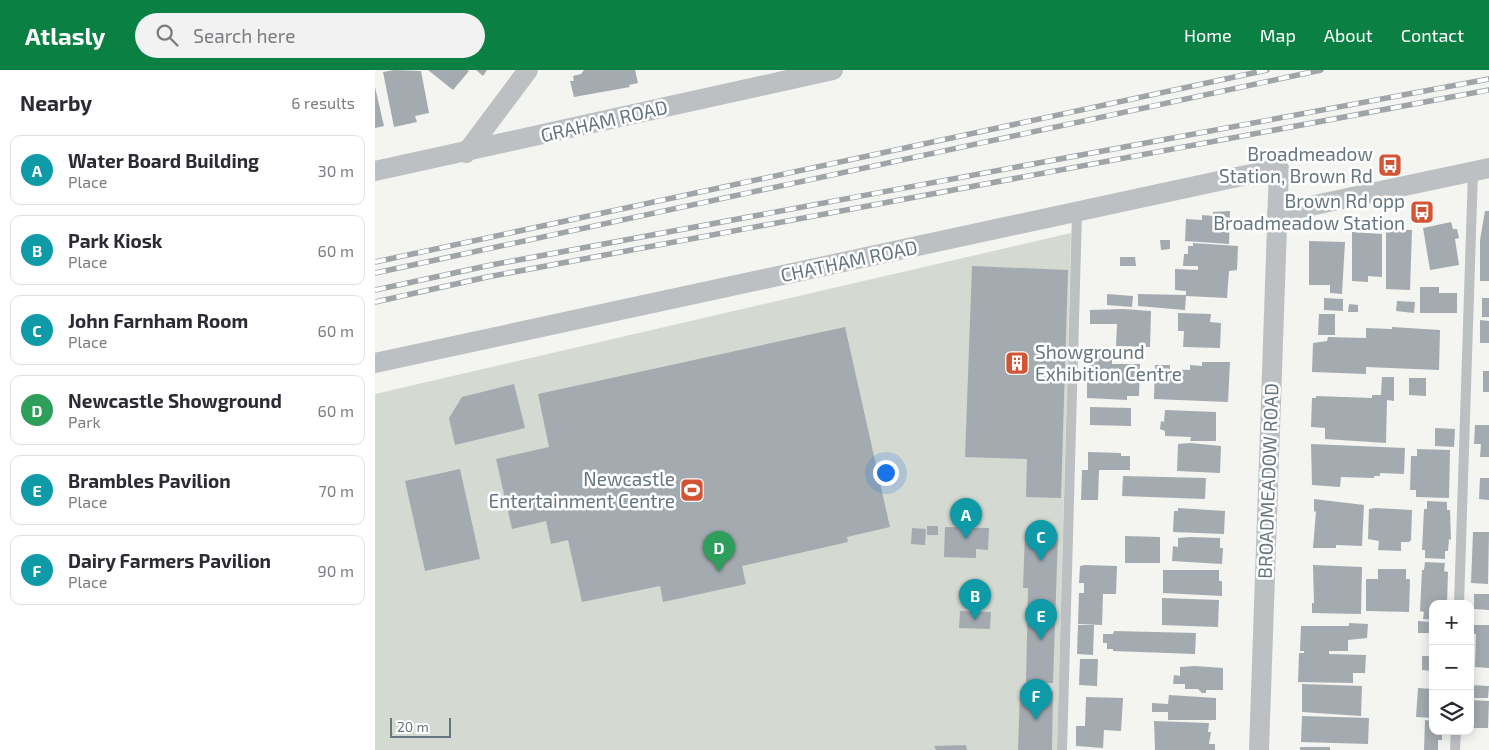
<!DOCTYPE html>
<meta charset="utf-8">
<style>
:root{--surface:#fff;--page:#f2f2f3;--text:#2b2b33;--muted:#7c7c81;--line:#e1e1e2;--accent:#0b8043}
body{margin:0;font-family:"Exo 2",sans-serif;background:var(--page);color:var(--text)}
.controls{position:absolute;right:15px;bottom:15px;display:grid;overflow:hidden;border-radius:10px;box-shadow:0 2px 12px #0003}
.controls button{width:45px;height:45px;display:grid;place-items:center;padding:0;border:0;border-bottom:1px solid var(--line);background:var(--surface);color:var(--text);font:25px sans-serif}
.scale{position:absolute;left:15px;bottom:12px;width:61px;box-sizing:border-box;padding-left:5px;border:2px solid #66757f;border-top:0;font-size:14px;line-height:18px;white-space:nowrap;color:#66757f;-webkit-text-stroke:4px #fff;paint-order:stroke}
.you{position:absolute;left:510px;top:402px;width:18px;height:18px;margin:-12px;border:4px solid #fff;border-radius:50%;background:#1a73e8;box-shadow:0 0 0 8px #1a73e833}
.badge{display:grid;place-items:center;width:32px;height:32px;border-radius:50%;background:var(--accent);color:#fff;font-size:16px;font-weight:700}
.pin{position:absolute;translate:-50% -41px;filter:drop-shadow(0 1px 2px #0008)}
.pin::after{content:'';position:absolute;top:26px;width:18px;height:15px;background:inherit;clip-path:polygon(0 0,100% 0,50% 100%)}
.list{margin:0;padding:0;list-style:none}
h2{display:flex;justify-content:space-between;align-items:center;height:65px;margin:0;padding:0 20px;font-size:21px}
h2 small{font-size:16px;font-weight:400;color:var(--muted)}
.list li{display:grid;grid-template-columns:32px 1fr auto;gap:15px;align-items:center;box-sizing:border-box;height:70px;margin:0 10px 10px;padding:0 10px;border:1px solid var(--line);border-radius:10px}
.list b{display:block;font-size:19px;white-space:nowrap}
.list p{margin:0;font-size:16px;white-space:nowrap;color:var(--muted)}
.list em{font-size:16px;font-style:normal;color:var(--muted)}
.icon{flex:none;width:28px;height:28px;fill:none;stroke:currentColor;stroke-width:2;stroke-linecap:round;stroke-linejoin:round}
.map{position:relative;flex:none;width:1114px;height:680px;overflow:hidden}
header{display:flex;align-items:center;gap:30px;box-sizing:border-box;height:70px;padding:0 25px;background:var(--accent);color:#fff}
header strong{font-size:24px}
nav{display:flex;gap:28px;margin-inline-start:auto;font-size:18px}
.search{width:350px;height:45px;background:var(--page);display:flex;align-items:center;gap:12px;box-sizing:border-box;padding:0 18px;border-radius:28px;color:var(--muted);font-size:19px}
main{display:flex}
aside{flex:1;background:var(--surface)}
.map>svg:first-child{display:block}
.green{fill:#d4d9d1}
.building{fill:#a4abb0}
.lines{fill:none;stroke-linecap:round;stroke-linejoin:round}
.lane{stroke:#bcc0c3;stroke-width:10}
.street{stroke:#bcc0c3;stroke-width:20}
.rail-casing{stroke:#9ea4a8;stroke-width:5.5}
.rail{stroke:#fff;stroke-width:4;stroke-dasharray:11;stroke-linecap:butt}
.labels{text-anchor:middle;stroke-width:5;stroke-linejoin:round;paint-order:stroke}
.street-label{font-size:19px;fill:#66757f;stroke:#fff}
.poi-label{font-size:19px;fill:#66757f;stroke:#fff;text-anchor:end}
</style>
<header>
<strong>Atlasly</strong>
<div class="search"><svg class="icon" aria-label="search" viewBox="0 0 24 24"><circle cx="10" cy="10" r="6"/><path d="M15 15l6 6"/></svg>Search here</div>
<nav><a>Home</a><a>Map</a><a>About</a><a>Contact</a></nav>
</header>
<main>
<aside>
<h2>Nearby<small>6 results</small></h2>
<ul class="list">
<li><span class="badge" style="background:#0f9aa8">A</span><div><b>Water Board Building</b><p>Place</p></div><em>30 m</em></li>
<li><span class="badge" style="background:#0f9aa8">B</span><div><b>Park Kiosk</b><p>Place</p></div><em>60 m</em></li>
<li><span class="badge" style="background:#0f9aa8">C</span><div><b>John Farnham Room</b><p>Place</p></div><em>60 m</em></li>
<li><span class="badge" style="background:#2e9e5b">D</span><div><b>Newcastle Showground</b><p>Park</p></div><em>60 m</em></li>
<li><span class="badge" style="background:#0f9aa8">E</span><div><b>Brambles Pavilion</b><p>Place</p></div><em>70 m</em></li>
<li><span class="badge" style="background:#0f9aa8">F</span><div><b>Dairy Farmers Pavilion</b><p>Place</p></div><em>90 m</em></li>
</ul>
</aside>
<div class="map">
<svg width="1114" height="680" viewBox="0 0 1114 680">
<rect width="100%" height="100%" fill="#f4f4f1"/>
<!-- green -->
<path class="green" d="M696,163L682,680H0V324Z"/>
<!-- building -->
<g class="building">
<path d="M19,0L46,1L54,43L40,46L42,52L19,57L8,2Z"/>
<path d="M53,0H92L94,1L78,20Z"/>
<path d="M101,0H112L108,6Z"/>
<path d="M209,0H260L263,13L254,15L255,17L199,27L195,11H199L198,6L206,4Z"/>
<path d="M0,17L9,56L0,58Z"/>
<path d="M855,141L854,174L810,171L811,149L827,150V145L838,146V142Z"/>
<path d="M1110,141H1114V211H1105V170Z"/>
<path d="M1076,152L1078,159H1082L1084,168L1080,169L1084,195L1055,200L1048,158Z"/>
<path d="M1011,159L1037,160L1035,220L1011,219Z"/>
<path d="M977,162L1007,164V207L993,206V212L977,211Z"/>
<path d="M785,170H795V179L786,180Z"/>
<path d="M934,171L970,172L967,224L955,223V215H934Z"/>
<path d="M818,173L863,176L862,200L854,201L852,228L811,226L810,240L763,236V224L811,225V221L800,220V199L823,200V196H808L809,184H813V176H818Z"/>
<path d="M745,187H760L761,196H745Z"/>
<path d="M597,196L693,200L686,428L651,427L652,389L590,387Z"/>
<path d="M1045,217H1064V223H1082V243H1045Z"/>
<path d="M732,224L758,226L757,237L732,235Z"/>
<path d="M949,228L968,229V241L949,240Z"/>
<rect x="1107" y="228" width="7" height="19"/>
<path d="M1022,231L1040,232L1039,243L1021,241Z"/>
<path d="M974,234L983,235V242H973Z"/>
<path d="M748,239L776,241L775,277L741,276L742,254H715V240Z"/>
<path d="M803,243L836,244L835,252L846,253L845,278L808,277L809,261H803Z"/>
<path d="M944,244H960V265H943Z"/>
<path d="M1105,250L1114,251V273H1105Z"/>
<path d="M470,257L515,457L472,467L473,472L367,496L371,514L288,532L285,516L207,532L193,470L176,474L171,451L137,459L121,389L174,377L163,324Z"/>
<path d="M1017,257L1065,260L1064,300L991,297V304L937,302L938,273L952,271L953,267L991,268V258L1017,259Z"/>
<path d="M716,279L737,280V294H765L764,326H752V330L712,328V296H716Z"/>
<path d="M827,292H855L853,332L779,329L780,295H795V299L815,300V295L827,296Z"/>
<rect x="1108" y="301" width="6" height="21"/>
<path d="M1007,307H1019V331L1012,330L1011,373L950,369V358L936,357L937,328H941V326L997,328V325H1006Z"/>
<path d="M1034,308H1051V326L1034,325Z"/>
<path d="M139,314L150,358L80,375L74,348L87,327Z"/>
<path d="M715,337L756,338V356L715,355Z"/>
<path d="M790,340L841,342V371H815L816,367L790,366V361L785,359L786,351L789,352Z"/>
<path d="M1100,355H1114V387H1105L1106,374H1099Z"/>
<path d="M1060,358L1080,359L1079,377L1060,376Z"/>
<path d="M815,373L846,376L845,403L802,401L803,374Z"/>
<path d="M936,374L1030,378L1029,404L1005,403V406H999V408L966,407L965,417L937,415Z"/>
<path d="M1042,379L1075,380L1074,428L1041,427V420H1035L1036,386H1042Z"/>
<path d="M713,382L746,383V386H755V400H724L723,430H706L707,400H713Z"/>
<path d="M85,399L105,489L50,501L30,411Z"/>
<path d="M748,406L831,408L830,429L747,426Z"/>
<path d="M1105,408H1114V430L1104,429Z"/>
<path d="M939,429L989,435L987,476L961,475V478H938L941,441L939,442Z"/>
<path d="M1052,431L1072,432V440H1075L1076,470L1074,469L1073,481H1070V489L1050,488V480H1047L1049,439H1052Z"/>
<path d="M803,438L850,441L849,464L798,462L799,441H803Z"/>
<path d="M1001,438L1037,440L1036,470L1034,472H1026V481L1003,480L1004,471L993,469L994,439Z"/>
<rect x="552" y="456" width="11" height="9"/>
<path d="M570,457L614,458L613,480L601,479V488L569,487Z"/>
<path d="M537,458L551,459L550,475L536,474Z"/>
<path d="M1098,462H1114L1113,514L1096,513Z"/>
<path d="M650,463L683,464L678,613L651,612L653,518H648Z"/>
<path d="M750,466L785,467V493H750Z"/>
<path d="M815,467L845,468V478H848L847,494L797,491L798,476L803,477V468Z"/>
<path d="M1050,492L1070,493L1069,501L1073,502L1072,534H1058V550L1048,549L1049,542L1045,541L1047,500H1049Z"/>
<path d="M710,495L742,496L741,524H728L727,555L703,554L704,523H709V513H704L705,496Z"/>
<path d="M938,495L987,497L986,544L937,543V533H939Z"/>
<path d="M1003,499H1031V509H1035L1034,542L991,541V509H1003Z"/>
<path d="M788,500H844V511H847V526L788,523Z"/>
<path d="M1099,524H1114V540L1099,539Z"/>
<path d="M787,528L844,530L843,557L787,555Z"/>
<path d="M585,541L616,542L615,559L584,558Z"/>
<path d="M1043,551L1058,552V563H1043Z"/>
<path d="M974,553L993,554L992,568L973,570V581H954V584L991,585L990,603H978V613L923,612L924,583H929V581H925L926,556H974Z"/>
<path d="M703,555H719L718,585L702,584Z"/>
<path d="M1095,555H1114V598L1100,597L1101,564H1095Z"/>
<path d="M739,561L821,563L820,584L738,581V579H732V573H728V564H738Z"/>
<path d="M1047,586H1058V601L1047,600Z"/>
<path d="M705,589H723L722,616L704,615Z"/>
<path d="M820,596L848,598V620H831V623H827L823,619H810V614H798L799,605L805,606V597Z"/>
<path d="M927,614L987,616L986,646L927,642Z"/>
<path d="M1095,615L1114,616L1113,628H1095Z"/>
<path d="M1043,618L1058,619V648L1041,647Z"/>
<path d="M645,621H678L677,680H643Z"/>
<path d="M794,625L841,628V650H793V642H777V633L793,634Z"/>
<path d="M711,627L748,628L746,661L729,660L728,678L701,676V656H710Z"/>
<path d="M1095,630L1114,631L1113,658H1095Z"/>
<path d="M927,646L994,648L993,674L926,672Z"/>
<path d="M1050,650L1058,651V661H1067V670H1063V680H1049Z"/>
<path d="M779,651L834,653L833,662H836L834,674H840V680H780Z"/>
<path d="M591,675L592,680H561L559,676Z"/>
<rect x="925" y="677" width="30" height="3"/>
</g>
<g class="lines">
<!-- lane -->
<g class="lane">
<path d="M1084,534L1098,101"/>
<path d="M687,680L702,143"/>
<path d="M1080,680L1081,661"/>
</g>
<!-- street -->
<g class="street">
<path d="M91,83L153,0"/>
<path d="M0,101L458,0"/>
<path d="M902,143L1114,98"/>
<path d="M0,293L904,98L884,680"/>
</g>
<!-- rail casing -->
<g class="rail-casing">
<g id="rail">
<path d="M0,192L892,0"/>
<path d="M0,203L946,0"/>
<path d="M0,220L116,195L1114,9"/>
<path d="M0,232L112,207L1114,20"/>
</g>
</g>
<!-- rail -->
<use href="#rail" class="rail"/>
</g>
<!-- icons -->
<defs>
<g id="bus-square" transform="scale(1.25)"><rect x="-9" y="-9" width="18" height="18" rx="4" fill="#d25434" stroke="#fff"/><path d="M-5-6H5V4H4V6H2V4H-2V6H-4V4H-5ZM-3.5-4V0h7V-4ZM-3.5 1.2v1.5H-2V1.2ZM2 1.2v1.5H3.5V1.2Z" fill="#fff"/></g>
<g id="building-square" transform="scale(1.25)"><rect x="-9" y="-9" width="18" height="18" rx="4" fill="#d25434" stroke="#fff"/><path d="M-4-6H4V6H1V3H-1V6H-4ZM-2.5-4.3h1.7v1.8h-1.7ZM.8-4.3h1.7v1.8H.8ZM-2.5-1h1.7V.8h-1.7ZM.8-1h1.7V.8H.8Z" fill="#fff"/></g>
<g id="stadium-square" transform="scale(1.25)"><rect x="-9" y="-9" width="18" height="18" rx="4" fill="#d25434" stroke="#fff"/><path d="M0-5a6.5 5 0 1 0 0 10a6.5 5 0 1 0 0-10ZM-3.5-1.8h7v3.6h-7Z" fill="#fff"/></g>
</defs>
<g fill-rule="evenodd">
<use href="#bus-square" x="1015" y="95"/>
<use href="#bus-square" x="1047" y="142"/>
<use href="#building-square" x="642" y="293"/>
<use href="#stadium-square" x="317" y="420"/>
</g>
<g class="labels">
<!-- street labels -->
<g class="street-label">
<text transform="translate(229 51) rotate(-13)" y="7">GRAHAM ROAD</text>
<text transform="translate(474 191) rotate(-12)" y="7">CHATHAM ROAD</text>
<text transform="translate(893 411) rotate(-88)" y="7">BROADMEADOW ROAD</text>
</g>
<!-- poi labels -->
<g class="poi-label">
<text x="998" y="91">Broadmeadow<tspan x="998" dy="22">Station, Brown Rd</tspan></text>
<text x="1030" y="138">Brown Rd opp<tspan x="1030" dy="22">Broadmeadow Station</tspan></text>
<text x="660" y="289" text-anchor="start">Showground<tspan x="660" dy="22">Exhibition Centre</tspan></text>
<text x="300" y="416">Newcastle<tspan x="300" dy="22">Entertainment Centre</tspan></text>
</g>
</g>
</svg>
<div class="controls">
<button>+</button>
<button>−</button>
<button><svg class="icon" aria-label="layers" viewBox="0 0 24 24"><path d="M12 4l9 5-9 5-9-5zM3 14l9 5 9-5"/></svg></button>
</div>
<div class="scale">20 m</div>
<div class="you"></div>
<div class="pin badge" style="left:591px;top:469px;background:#0f9aa8">A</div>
<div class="pin badge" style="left:600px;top:550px;background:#0f9aa8">B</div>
<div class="pin badge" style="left:666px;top:491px;background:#0f9aa8">C</div>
<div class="pin badge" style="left:344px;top:502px;background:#2e9e5b">D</div>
<div class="pin badge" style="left:666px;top:570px;background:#0f9aa8">E</div>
<div class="pin badge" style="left:661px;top:650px;background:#0f9aa8">F</div>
</div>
</main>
